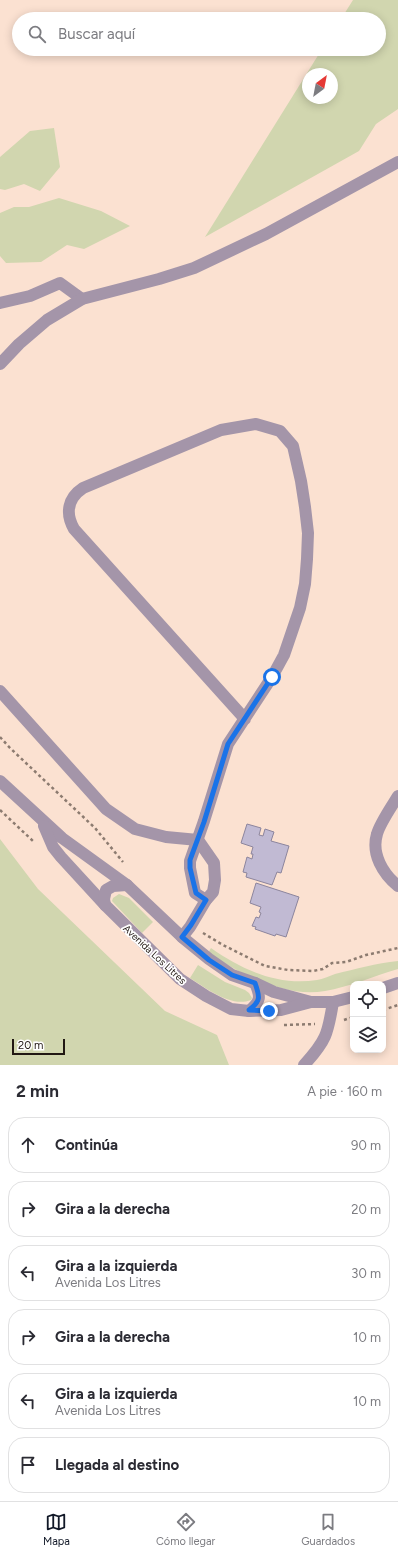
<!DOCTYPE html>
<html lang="es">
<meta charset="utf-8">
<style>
:root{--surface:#fff;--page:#f7f7f7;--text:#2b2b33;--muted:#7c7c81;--line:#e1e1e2;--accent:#111827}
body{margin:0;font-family:Figtree,sans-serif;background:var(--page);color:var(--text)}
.controls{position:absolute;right:12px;bottom:12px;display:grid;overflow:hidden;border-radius:8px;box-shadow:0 2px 10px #0003}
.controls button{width:36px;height:36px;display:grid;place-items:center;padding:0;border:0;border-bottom:1px solid var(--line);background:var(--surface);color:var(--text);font:20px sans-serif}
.compass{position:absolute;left:302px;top:68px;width:36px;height:36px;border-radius:50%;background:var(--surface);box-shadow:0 2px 10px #0003;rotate:32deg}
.scale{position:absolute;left:12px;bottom:10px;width:53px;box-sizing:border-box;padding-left:4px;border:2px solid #211813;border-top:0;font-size:11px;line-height:14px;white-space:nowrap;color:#211813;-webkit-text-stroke:3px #fff;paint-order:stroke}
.stop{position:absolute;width:12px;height:12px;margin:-9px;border:3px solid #1a73e8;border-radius:50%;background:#fff}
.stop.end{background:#1a73e8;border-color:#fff;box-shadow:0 1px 4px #0008}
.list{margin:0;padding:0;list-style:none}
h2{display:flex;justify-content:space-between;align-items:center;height:52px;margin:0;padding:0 16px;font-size:17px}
h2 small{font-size:13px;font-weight:400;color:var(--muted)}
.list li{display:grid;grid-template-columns:26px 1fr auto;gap:12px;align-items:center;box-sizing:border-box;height:56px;margin:0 8px 8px;padding:0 8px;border:1px solid var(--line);border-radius:16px}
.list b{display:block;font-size:15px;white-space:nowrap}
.list p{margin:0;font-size:13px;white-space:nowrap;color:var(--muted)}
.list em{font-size:13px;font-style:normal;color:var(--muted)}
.icon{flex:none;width:22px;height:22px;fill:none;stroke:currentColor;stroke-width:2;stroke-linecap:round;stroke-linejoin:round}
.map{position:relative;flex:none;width:398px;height:1065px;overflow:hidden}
.search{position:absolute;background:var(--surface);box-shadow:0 2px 10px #0003;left:12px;right:12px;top:12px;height:44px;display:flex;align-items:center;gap:10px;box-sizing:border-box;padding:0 14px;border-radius:22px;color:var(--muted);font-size:15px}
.sheet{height:436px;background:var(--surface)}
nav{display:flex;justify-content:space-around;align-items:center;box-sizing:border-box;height:56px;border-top:1px solid var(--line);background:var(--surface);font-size:11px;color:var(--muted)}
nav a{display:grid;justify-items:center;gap:2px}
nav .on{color:var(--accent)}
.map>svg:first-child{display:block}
.green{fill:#d1d6af;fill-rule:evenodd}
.building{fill:#c1bad3;stroke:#8c859d}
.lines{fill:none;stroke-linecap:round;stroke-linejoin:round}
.path{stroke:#8c7b70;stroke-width:2.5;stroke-dasharray:3 3;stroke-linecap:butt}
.minor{stroke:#a495a9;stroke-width:12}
.route{stroke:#1a73e8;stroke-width:5}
.labels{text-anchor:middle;stroke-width:3.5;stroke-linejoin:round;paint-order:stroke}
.street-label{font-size:10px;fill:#211813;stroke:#fff}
</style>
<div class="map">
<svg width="398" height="1065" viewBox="0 0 398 1065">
<rect width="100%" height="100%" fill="#fbe1d1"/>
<!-- green -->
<g class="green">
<path d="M353,0H398V109L376,124L359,151L205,237L322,49H379V19H341ZM308,74H332V98H308Z"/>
<path d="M54,128L60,167L40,191L24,184L5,190L0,189V157L30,131Z"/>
<path d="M59,198L101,211L130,226L84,249L67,245L41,262L6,263L0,256V213L14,207H29Z"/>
<path d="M0,839L38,889L165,1011L217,1035L229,1065H0Z"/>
<path d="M119,894L129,898L153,922L142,933L112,901L113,898Z"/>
<path d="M211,948C242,970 278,986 317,980C323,979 329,976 335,974C356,969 376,963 398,961V969C374,976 349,987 325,991C284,998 241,974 208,953Z"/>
<path d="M198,965L225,982L245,990L249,993L252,998L251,1000C231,1008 206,988 190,978Z"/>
</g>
<!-- building -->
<g class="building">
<path d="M247,824L261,828L259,835L263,836L265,829L274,832L271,841L289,846L281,873L277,872L272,885L246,877L247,873L243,872L247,857L252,859L253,854H251L253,847L241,843Z"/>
<path d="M256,883L299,897L286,937L276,934L275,936L255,929L256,927L252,926L256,917L259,918L261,913L259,912L261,907L250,903Z"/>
</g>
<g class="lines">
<!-- path -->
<g class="path">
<path d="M0,737L10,748L95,828L123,862"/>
<path d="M0,810L33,841"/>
<path d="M203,933L223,945L265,966L288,970L313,971L323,969L332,963L346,962L366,955L398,948"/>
<path d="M383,1010L398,1005"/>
<path d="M344,1020L353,1017"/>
<path d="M284,1025L315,1024"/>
</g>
<!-- minor -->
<g class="minor">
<path d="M0,303L30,296L60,283L82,299"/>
<path d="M0,364L19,344L47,320L82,299L159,279L194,268L266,234L398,162"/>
<path d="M0,691L106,809L135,829L166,837L198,840"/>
<path d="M0,781L62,838L127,885L182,937L209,959L232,975L255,983L274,992L311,1002H333L353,997"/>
<path d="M398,796C392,806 380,823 377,834C371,854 383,874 398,886"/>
<path d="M44,826L53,847L61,857L105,905L180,979L206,996L231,1009L249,1011L281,1010L311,1002"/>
<path d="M206,900L195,893L190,868V861L204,821L228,744L272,677L284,655L300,608L305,584L307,559L308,533L305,507L301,481L293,446L280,431L256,424L221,430L83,488C68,498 65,513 74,529L245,719"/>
<path d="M105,905L104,899L106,890L113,886L127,885"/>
<path d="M182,937L190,927L206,900L213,892L215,880L214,863L198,840"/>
<path d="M383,988L398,983"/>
<path d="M249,1011C261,1001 261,997 255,983"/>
<path d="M304,1065C326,1041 328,1034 333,1002"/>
</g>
</g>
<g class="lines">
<!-- route -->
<path class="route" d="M269,1011L249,1010C261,1001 260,997 255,983L232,975L209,960L182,937L191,925L206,900L196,893L190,868V860L204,822L228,744L272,677"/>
</g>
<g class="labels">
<!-- street labels -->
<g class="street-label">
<text transform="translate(155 954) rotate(43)" y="4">Avenida Los Litres</text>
</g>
</g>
</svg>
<div class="controls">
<button><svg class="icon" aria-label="locate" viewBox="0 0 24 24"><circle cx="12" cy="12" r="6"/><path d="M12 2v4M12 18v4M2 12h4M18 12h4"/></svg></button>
<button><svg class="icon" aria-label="layers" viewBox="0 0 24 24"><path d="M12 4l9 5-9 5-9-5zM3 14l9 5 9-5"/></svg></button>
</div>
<svg class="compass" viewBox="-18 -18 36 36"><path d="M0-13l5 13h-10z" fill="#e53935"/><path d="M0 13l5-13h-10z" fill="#7c7c81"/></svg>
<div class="scale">20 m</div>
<div class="stop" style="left:272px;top:677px"></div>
<div class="stop end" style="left:269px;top:1011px"></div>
<div class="search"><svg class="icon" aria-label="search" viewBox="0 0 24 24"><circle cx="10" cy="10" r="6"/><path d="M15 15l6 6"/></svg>Buscar aquí</div>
</div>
<section class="sheet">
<h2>2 min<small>A pie · 160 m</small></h2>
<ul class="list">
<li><svg class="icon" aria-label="ahead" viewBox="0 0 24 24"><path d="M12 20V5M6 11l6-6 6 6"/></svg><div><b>Continúa</b></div><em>90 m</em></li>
<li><svg class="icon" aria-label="right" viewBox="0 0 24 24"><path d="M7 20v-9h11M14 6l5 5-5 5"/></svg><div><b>Gira a la derecha</b></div><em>20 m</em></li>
<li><svg class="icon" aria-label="left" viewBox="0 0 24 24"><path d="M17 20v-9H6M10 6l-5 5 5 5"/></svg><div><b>Gira a la izquierda</b><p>Avenida Los Litres</p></div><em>30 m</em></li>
<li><svg class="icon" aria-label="right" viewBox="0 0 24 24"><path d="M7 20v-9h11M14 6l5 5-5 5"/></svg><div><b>Gira a la derecha</b></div><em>10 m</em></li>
<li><svg class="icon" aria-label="left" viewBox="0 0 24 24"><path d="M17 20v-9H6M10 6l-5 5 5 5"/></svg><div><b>Gira a la izquierda</b><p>Avenida Los Litres</p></div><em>10 m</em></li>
<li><svg class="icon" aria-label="arrive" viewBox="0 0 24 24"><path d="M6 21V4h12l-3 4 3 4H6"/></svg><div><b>Llegada al destino</b></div></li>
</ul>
</section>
<nav>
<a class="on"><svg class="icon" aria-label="map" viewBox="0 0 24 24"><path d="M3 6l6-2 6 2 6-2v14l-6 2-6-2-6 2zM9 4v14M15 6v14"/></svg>Mapa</a>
<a><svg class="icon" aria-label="directions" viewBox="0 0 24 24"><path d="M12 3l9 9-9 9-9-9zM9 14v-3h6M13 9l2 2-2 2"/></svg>Cómo llegar</a>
<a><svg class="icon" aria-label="saved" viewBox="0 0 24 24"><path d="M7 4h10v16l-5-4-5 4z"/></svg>Guardados</a>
</nav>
